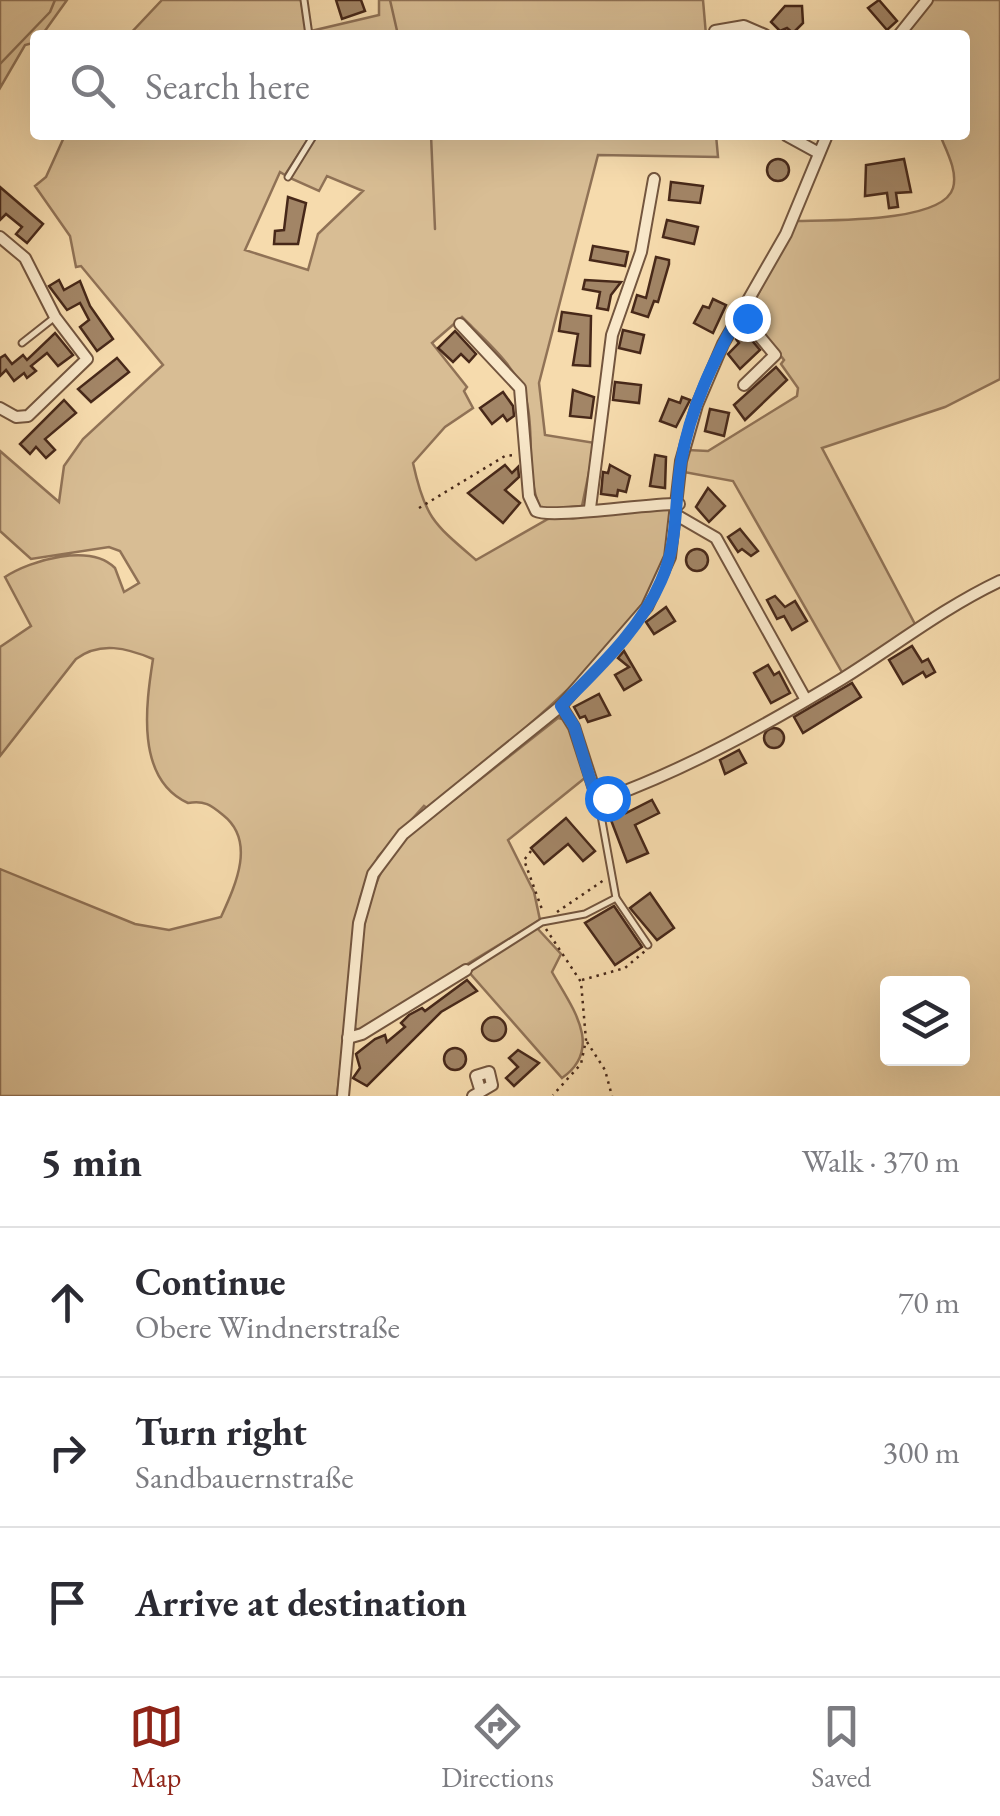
<!DOCTYPE html>
<meta charset="utf-8">
<style>
:root{--surface:#fff;--page:#f2f2f3;--text:#2b2b33;--muted:#7c7c81;--line:#e1e1e2;--accent:#8f2418}
body{margin:0;font-family:"EB Garamond",serif;background:var(--page);color:var(--text)}
.controls{position:absolute;right:30px;bottom:30px;display:grid;overflow:hidden;border-radius:10px;box-shadow:0 10px 40px #0002}
.controls button{width:90px;height:90px;display:grid;place-items:center;padding:0;border:0;border-bottom:2px solid var(--line);background:var(--surface);color:var(--text);font:50px sans-serif}
.stop{position:absolute;width:30px;height:30px;margin:-22px;border:8px solid #1a73e8;border-radius:50%;background:#fff}
.stop.end{background:#1a73e8;border-color:#fff;box-shadow:0 2px 10px #0008}
.list{margin:0;padding:0;list-style:none}
h2{display:flex;justify-content:space-between;align-items:center;height:130px;margin:0;padding:0 40px;font-size:42px}
h2 small{font-size:32px;font-weight:400;color:var(--muted)}
.list li{display:grid;grid-template-columns:65px 1fr auto;gap:30px;align-items:center;box-sizing:border-box;height:150px;padding:0 40px;border-top:2px solid var(--line)}
.list b{display:block;font-size:38px;white-space:nowrap}
.list p{margin:0;font-size:32px;white-space:nowrap;color:var(--muted)}
.list em{font-size:32px;font-style:normal;color:var(--muted)}
.icon{flex:none;width:55px;height:55px;fill:none;stroke:currentColor;stroke-width:2;stroke-linecap:round;stroke-linejoin:round}
.map{position:relative;flex:none;width:1000px;height:1096px;overflow:hidden}
.search{position:absolute;background:var(--surface);box-shadow:0 10px 40px #0002;left:30px;right:30px;top:30px;height:110px;display:flex;align-items:center;gap:25px;box-sizing:border-box;padding:0 35px;border-radius:10px;color:var(--muted);font-size:38px}
.sheet{height:580px;background:var(--surface)}
nav{display:flex;justify-content:space-around;align-items:center;box-sizing:border-box;height:140px;border-top:2px solid var(--line);background:var(--surface);font-size:28px;color:var(--muted)}
nav a{display:grid;justify-items:center;gap:5px}
nav .on{color:var(--accent)}
.map>svg:first-child{display:block}
.green{fill:#d8bd94;stroke:#907256;stroke-width:2.5}
.lines{fill:none;stroke-linecap:round;stroke-linejoin:round}
.stream{stroke:#8c6f54;stroke-width:2.5}
.building{fill:#a28566;stroke:#472819;stroke-width:2.5}
.lane-casing{stroke:#73553e;stroke-width:9}
.street-casing{stroke:#73553e;stroke-width:14}
.path{stroke:#472819;stroke-width:2.5;stroke-dasharray:2.5 5;stroke-linecap:butt}
.lane{stroke:#f9e8ca;stroke-width:5}
.street{stroke:#f9e8ca;stroke-width:10}
.route{stroke:#1a73e8;stroke-width:12}
</style>
<div class="map">
<svg width="1000" height="1096" viewBox="0 0 1000 1096">
<rect width="100%" height="100%" fill="#f6dbad"/>
<filter id="stains"><feTurbulence type="fractalNoise" baseFrequency=".002" numOctaves="4"/><feColorMatrix values="0 0 0 0 .2 0 0 0 0 .09 0 0 0 0 .02 0 0 0 .5 -.17"/></filter>
<radialGradient id="worn" r=".72"><stop offset=".6" stop-color="#630" stop-opacity="0"/><stop offset="1" stop-color="#630" stop-opacity=".3"/></radialGradient>
<!-- green -->
<g class="green">
<path d="M0,0H67L42,35H35L33,43L25,45L0,88Z"/>
<path d="M162,0H301L307,35H129Z"/>
<path d="M379,0H703L706,35H312L311,31L379,15Z"/>
<path d="M932,0H1000V379L945,407L822,448L916,626L843,674L733,481L684,472L688,450L708,451L797,396L798,388L781,364L784,360L748,313L797,221C829,220 943,223 953,188C958,171 946,150 940,135H965V35H905Z"/>
<path d="M65,135H311L285,175L280,172L245,250L308,270L318,234L363,191L327,176L319,191L290,178L316,135H716L718,157L598,155L539,383L545,435L595,443L582,506L541,510C525,476 535,439 527,403C520,369 486,341 462,317L432,343L467,387L464,391L473,408L445,427L413,463C425,518 434,524 476,560L548,519L592,511L669,509C705,597 487,760 427,808L424,806L378,857L360,898L337,1096H0V869L135,924L169,930L221,917C236,884 256,841 223,815C211,805 204,800 188,803C135,779 146,704 153,659C127,648 100,641 76,659L0,756V647L31,626L5,577C31,560 90,543 115,568L124,592L139,583L120,551L109,547L31,559L0,531V451L59,502L64,466L83,439L163,365L81,266L76,267L70,236L35,186L46,177Z"/>
<path d="M558,718L567,720L586,777L508,840L534,892L540,920L357,1031L354,1026C360,961 358,898 398,844Z"/>
<path d="M537,928L561,954L552,972C571,1006 605,1048 562,1078L468,971Z"/>
</g>
<g class="lines">
<!-- stream -->
<g class="stream">
<path d="M390,0L398,35"/>
<path d="M0,64L50,12L55,0"/>
<path d="M431,135L435,229"/>
</g>
</g>
<!-- building -->
<g class="building">
<path d="M336,0H361L365,11L342,19Z"/>
<path d="M879,0L897,21L887,30L868,8Z"/>
<path d="M785,6H802L803,23L793,33L787,28L780,31L771,22Z"/>
<circle cx="778" cy="170" r="11"/>
<path d="M904,159L911,192L896,193L898,207L889,208L887,193L865,196L866,165Z"/>
<path d="M671,182L703,186L700,203L669,200Z"/>
<path d="M0,187L43,224L27,243L16,234L22,227L6,214L0,220Z"/>
<path d="M288,197L306,203L298,244H274L275,231L284,230Z"/>
<path d="M667,220L698,227L694,244L663,237Z"/>
<path d="M593,246L628,252L625,266L590,260Z"/>
<path d="M656,257L669,260V264L658,302L654,301L648,317L632,312L637,295L646,298Z"/>
<path d="M59,280L64,290L80,281L90,306L113,339L97,351L80,327L89,320L80,303L67,310L49,286Z"/>
<path d="M585,280L621,282L611,295L608,310L597,308L600,292L583,289Z"/>
<path d="M713,299L726,305L713,333L694,323L703,306L709,308Z"/>
<path d="M562,312L591,316L590,366L573,365L578,334L559,331Z"/>
<path d="M623,330L644,335L640,353L619,348Z"/>
<path d="M743,330L760,350L740,369L728,354L739,343L736,339Z"/>
<path d="M455,331L476,354L469,362L461,354L453,362L438,348Z"/>
<path d="M55,333L73,355L58,366L47,353L31,366L36,371L27,378L24,373L14,381L6,370L0,376V358L5,355L12,364L23,355L27,360Z"/>
<path d="M117,358L129,372L91,402L78,389Z"/>
<path d="M776,367L787,380L745,420L734,405Z"/>
<path d="M615,382L641,385L639,403L613,400Z"/>
<path d="M573,390L594,397L591,418L570,416Z"/>
<path d="M503,392L513,406L514,416L507,421L503,415L492,424L480,408Z"/>
<path d="M682,397L690,400L676,427L660,421L669,399L680,403Z"/>
<path d="M64,400L76,413L45,439L55,450L46,458L36,447L30,454L20,444Z"/>
<path d="M710,409L729,413L724,436L705,431Z"/>
<path d="M655,455L666,457L665,488L650,486Z"/>
<path d="M505,465L512,473L518,467L519,477L505,490L520,503L503,523L468,493Z"/>
<path d="M610,465L630,476L626,492L618,490L617,496L601,494L603,472L608,473Z"/>
<path d="M708,488L725,506L709,522L696,507Z"/>
<path d="M740,529L758,551L751,556L742,549L738,552L728,537Z"/>
<circle cx="697" cy="560" r="11"/>
<path d="M775,596L785,607L795,601L807,621L792,630L784,616L777,619L767,600Z"/>
<path d="M666,607L675,621L654,634L646,622Z"/>
<path d="M912,646L922,662L928,659L935,672L926,677L923,672L903,684L889,660Z"/>
<path d="M624,651L641,680L624,690L615,675L629,667L618,658Z"/>
<path d="M768,665L774,675L779,672L790,693L771,703L754,673Z"/>
<path d="M852,683L861,697L803,733L794,717Z"/>
<path d="M599,694L610,715L588,722L585,716L580,718L574,707Z"/>
<circle cx="774" cy="738" r="10"/>
<path d="M739,750L746,763L725,774L720,760Z"/>
<path d="M652,800L659,813L635,825L648,853L627,862L606,807L621,802L626,813Z"/>
<path d="M566,818L595,851L583,861L568,844L544,864L531,848Z"/>
<path d="M650,893L674,928L657,940L630,908Z"/>
<path d="M614,906L642,947L615,965L585,923Z"/>
<path d="M467,980L477,991L441,1012L367,1086L353,1078L360,1068L356,1054L375,1039L385,1035L387,1042L405,1027L401,1023L409,1015L422,1008L425,1011Z"/>
<circle cx="494" cy="1029" r="12"/>
<circle cx="455" cy="1059" r="11"/>
<path d="M518,1050L539,1063L514,1086L506,1078L518,1067L509,1058Z"/>
</g>
<g class="lines">
<!-- lane casing -->
<g class="lane-casing">
<g id="lane">
<path d="M304,0L309,35"/>
<path d="M288,177L314,135"/>
<path d="M22,343L55,317"/>
<path d="M616,898L648,945"/>
<path d="M468,969L542,922L585,914L616,898L598,799"/>
</g>
</g>
<!-- street casing -->
<g class="street-casing">
<g id="street">
<path d="M715,31L744,26L765,35"/>
<path d="M899,35L927,0"/>
<path d="M786,135L817,152"/>
<path d="M0,237L25,258L55,317L87,359L28,416L16,417L0,408"/>
<path d="M740,313L775,355L744,385"/>
<path d="M460,324L520,388L529,496L536,511C550,519 650,503 679,504"/>
<path d="M590,508L612,335L641,252L654,179"/>
<path d="M678,516L716,538L806,700"/>
<path d="M561,706L574,727L595,792L598,799L607,798C689,768 768,724 842,679C895,646 943,608 1000,581"/>
<path d="M348,1038L362,1034L466,970"/>
<path d="M343,1096L359,923L373,874L403,834L561,706L647,607L670,557L681,461L697,405L723,344L786,234L827,135"/>
<path d="M473,1096L492,1085L489,1072L476,1076L480,1089"/>
</g>
</g>
<!-- path -->
<g class="path">
<path d="M419,508L505,456L516,455"/>
<path d="M531,851L524,860L543,912"/>
<path d="M557,912L604,880"/>
<path d="M546,929L581,982L586,1040L581,1064L553,1095"/>
<path d="M582,980L625,968L645,951"/>
<path d="M587,1042L605,1070L612,1096"/>
</g>
<!-- lane -->
<use href="#lane" class="lane"/>
<!-- street -->
<use href="#street" class="street"/>
</g>
<g class="lines">
<!-- route -->
<path class="route" d="M607,798L598,799L594,792L574,726L561,706C597,669 640,630 661,581C679,541 674,503 681,462C690,408 714,360 740,313L747,318"/>
</g>
<rect width="100%" height="100%" filter="url(#stains)"/>
<rect width="100%" height="100%" fill="url(#worn)"/>
</svg>
<div class="controls">
<button><svg class="icon" aria-label="layers" viewBox="0 0 24 24"><path d="M12 4l9 5-9 5-9-5zM3 14l9 5 9-5"/></svg></button>
</div>
<div class="stop" style="left:607px;top:798px"></div>
<div class="stop end" style="left:747px;top:318px"></div>
<div class="search"><svg class="icon" aria-label="search" viewBox="0 0 24 24"><circle cx="10" cy="10" r="6"/><path d="M15 15l6 6"/></svg>Search here</div>
</div>
<section class="sheet">
<h2>5 min<small>Walk · 370 m</small></h2>
<ul class="list">
<li><svg class="icon" aria-label="ahead" viewBox="0 0 24 24"><path d="M12 20V5M6 11l6-6 6 6"/></svg><div><b>Continue</b><p>Obere Windnerstraße</p></div><em>70 m</em></li>
<li><svg class="icon" aria-label="right" viewBox="0 0 24 24"><path d="M7 20v-9h11M14 6l5 5-5 5"/></svg><div><b>Turn right</b><p>Sandbauernstraße</p></div><em>300 m</em></li>
<li><svg class="icon" aria-label="arrive" viewBox="0 0 24 24"><path d="M6 21V4h12l-3 4 3 4H6"/></svg><div><b>Arrive at destination</b></div></li>
</ul>
</section>
<nav>
<a class="on"><svg class="icon" aria-label="map" viewBox="0 0 24 24"><path d="M3 6l6-2 6 2 6-2v14l-6 2-6-2-6 2zM9 4v14M15 6v14"/></svg>Map</a>
<a><svg class="icon" aria-label="directions" viewBox="0 0 24 24"><path d="M12 3l9 9-9 9-9-9zM9 14v-3h6M13 9l2 2-2 2"/></svg>Directions</a>
<a><svg class="icon" aria-label="saved" viewBox="0 0 24 24"><path d="M7 4h10v16l-5-4-5 4z"/></svg>Saved</a>
</nav>
